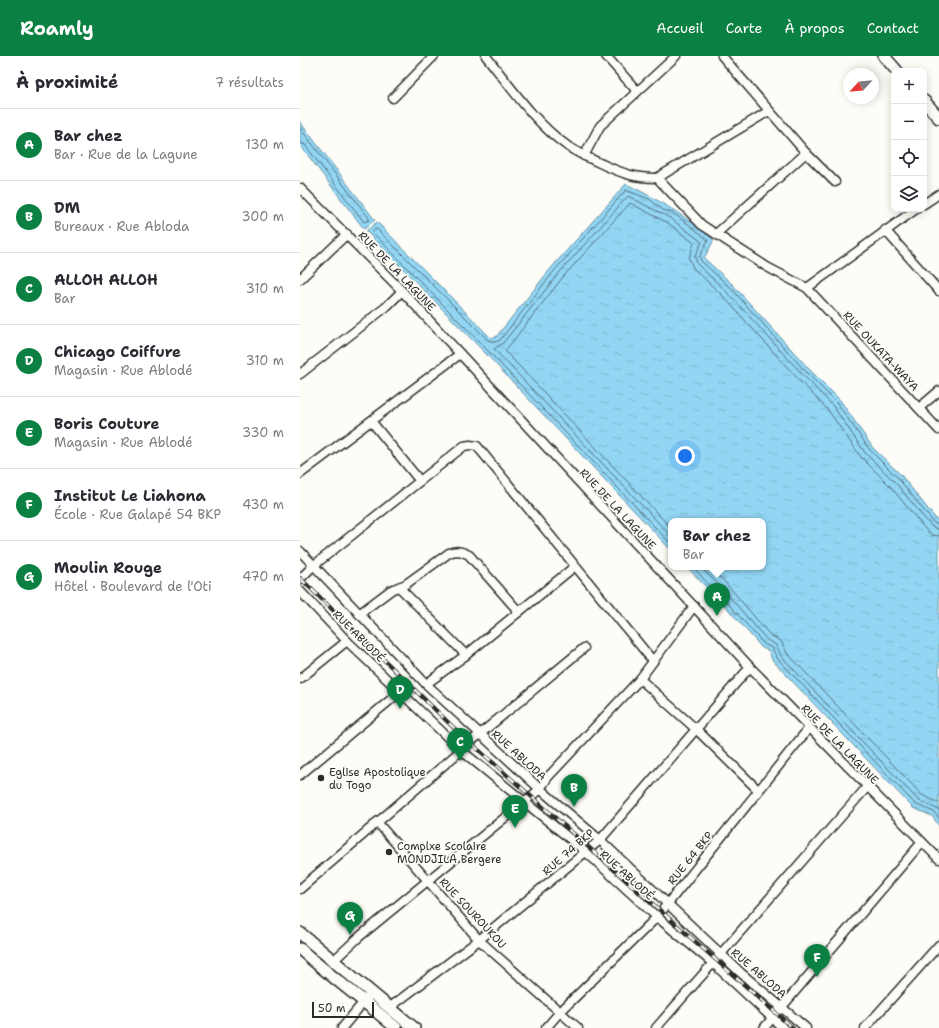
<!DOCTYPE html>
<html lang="fr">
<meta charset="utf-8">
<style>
:root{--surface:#fff;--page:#f7f7f7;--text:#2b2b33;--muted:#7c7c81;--line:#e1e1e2;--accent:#0b8043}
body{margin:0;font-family:"Shantell Sans",sans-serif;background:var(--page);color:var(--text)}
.controls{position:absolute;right:12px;top:12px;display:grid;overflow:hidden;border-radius:8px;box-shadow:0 2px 10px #0003}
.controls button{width:36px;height:36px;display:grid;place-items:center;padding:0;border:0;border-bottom:1px solid var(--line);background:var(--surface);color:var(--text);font:20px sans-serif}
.compass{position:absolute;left:543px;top:12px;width:36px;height:36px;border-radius:50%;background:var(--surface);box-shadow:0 2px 10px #0003;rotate:244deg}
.scale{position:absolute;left:12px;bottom:10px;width:62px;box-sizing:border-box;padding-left:4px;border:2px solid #2b2b2b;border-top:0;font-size:11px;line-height:14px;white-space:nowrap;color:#2b2b2b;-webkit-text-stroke:3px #fdfcf7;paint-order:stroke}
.you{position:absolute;left:385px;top:400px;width:14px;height:14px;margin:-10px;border:3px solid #fff;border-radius:50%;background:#1a73e8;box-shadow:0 0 0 6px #1a73e833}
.badge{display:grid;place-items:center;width:26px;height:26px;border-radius:50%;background:var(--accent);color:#fff;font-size:13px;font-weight:700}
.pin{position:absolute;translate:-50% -33px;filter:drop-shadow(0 1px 2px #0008)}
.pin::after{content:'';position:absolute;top:21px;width:14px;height:12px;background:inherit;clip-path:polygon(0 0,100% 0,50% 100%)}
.popup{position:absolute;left:368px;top:462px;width:98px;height:52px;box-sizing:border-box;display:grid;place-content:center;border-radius:8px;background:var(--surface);filter:drop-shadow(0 1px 3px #0005);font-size:13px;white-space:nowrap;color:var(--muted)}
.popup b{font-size:15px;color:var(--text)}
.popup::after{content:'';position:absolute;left:50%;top:100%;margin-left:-8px;border:8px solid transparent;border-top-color:var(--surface)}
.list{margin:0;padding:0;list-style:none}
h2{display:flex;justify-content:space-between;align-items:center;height:52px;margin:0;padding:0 16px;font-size:17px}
h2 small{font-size:13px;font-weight:400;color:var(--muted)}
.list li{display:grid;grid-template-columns:26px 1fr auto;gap:12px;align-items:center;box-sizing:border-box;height:72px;padding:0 16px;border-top:1px solid var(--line)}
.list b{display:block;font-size:15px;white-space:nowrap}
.list p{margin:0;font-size:13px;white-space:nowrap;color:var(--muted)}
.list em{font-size:13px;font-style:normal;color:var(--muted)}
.icon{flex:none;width:22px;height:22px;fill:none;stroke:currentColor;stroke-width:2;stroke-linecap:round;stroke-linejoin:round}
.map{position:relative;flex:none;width:639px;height:972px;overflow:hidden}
header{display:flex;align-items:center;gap:24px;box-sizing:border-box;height:56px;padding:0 20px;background:var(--accent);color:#fff}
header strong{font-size:19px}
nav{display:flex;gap:22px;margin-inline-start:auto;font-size:14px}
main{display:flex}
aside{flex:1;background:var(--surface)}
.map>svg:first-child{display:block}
.water{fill:url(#water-ripples);stroke:#6992a4}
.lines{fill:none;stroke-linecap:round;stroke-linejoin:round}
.shore{stroke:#546f7b;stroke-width:1}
.street-casing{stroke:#2b2b2b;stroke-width:11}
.secondary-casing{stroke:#2b2b2b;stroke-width:14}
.street{stroke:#fdfcf7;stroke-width:8}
.secondary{stroke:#fdfcf7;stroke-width:11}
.rail-casing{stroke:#2b2b2b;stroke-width:4}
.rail{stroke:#fdfcf7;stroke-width:2.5;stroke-dasharray:8;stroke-linecap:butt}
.poi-dot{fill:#2b2b2b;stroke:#fdfcf7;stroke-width:1.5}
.labels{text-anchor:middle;stroke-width:3.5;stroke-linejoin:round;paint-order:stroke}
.street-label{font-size:11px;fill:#2b2b2b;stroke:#fdfcf7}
.poi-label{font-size:11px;fill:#2b2b2b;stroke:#fdfcf7;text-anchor:start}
</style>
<header>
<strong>Roamly</strong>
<nav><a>Accueil</a><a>Carte</a><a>À propos</a><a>Contact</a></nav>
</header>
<main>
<aside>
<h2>À proximité<small>7 résultats</small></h2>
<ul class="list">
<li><span class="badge">A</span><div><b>Bar chez</b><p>Bar · Rue de la Lagune</p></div><em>130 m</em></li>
<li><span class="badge">B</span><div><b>DM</b><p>Bureaux · Rue Abloda</p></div><em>300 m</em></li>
<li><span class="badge">C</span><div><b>ALLOH ALLOH</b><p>Bar</p></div><em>310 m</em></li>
<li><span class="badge">D</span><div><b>Chicago Coiffure</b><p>Magasin · Rue Ablodé</p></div><em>310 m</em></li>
<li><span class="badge">E</span><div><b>Boris Couture</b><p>Magasin · Rue Ablodé</p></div><em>330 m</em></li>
<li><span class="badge">F</span><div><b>Institut Le Liahona</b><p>École · Rue Galapé 54 BKP</p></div><em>430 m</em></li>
<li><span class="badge">G</span><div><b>Moulin Rouge</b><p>Hôtel · Boulevard de l'Oti</p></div><em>470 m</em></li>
</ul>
</aside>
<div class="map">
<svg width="639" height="972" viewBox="0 0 639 972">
<defs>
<pattern id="water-ripples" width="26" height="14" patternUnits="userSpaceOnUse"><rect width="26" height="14" fill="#92d6f4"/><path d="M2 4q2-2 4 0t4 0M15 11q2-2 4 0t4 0" fill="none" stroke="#7eb8d1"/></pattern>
</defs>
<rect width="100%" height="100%" fill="#fdfcf7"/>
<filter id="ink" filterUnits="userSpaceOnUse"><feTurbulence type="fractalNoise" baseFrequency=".025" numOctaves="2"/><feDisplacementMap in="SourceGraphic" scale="8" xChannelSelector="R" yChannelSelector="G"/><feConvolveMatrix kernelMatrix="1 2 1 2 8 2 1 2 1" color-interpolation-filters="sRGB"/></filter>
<g filter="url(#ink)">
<!-- water -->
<g class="water">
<path d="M0,66L75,164L64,173L0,89Z"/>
<path d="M326,128C358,143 387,161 414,184L404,202L432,228L509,313L540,344L573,392L601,419L639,467V770L632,760L613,752L472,604L469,595L462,592L413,536L408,533L387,511H463V465H371V494L188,300L66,175L77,166L191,282L196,281L252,211Z"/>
</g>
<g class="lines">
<!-- shore -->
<g class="shore">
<path d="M0,72L69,162V164L64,166L5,89L0,87"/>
<path d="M371,472L205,295L263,221L330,147L368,167L394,187L389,202L393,212L422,239L498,323L528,354L561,401L590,430L626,474L632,479L639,480"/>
<path d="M371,480L194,293L203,287L259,217L328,140L370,162L402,186L395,200L397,208L426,235L503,319L533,350L566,398L595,426L631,470L639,474"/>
<path d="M371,488L191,298L73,177V174L77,173L188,284L196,286L200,284L255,214L326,134L349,143L363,154L373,157L387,167L408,184L400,200L401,205L430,231L506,316L537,347L570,394L598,422L634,467L639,469"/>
<path d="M393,511L410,530L416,534L464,588L472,592L477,602L615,748L634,756L639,762"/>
<path d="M400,511L420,530L467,584L476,589L481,600L618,744L639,754"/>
<path d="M408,511L425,526L470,579L481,585L487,597L622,739L639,747"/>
</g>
<!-- street casing -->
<g class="street-casing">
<g id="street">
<path d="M186,0C210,30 234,66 266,89C277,97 291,103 304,109C324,118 335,122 357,122L402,169L467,211L507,232L639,374"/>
<path d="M306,0L337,35"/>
<path d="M422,0L506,97L535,126"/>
<path d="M93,42L134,0"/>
<path d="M284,100L300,70L376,0"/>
<path d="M357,122L469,55"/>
<path d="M0,132L102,235L450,611L639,803"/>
<path d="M624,148L639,138"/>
<path d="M585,174L639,235"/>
<path d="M416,178L506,97"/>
<path d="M0,223L47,178"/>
<path d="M507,232L616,153"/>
<path d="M0,318L86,251L102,235"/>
<path d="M619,352L639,335"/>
<path d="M71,365L120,425"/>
<path d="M0,418L160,298"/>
<path d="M0,495L126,628L240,733L300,784L441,917L506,972"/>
<path d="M0,523L13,510L164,390L170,389L177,390L353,605"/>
<path d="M99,531L166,599"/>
<path d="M0,535L47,585L162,695L286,796L357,861L414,908L483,972"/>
<path d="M59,558L91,534L106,528L149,497C157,494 162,495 169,499L219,556"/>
<path d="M0,623L47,585"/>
<path d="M340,623L397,674L458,734"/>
<path d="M126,628L166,599L274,511"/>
<path d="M0,719L100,636"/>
<path d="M77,766L179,884L278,972"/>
<path d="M0,833L180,678L284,592"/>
<path d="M33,905L59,881L240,733L248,721L340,623L394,550"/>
<path d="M89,952L179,884L300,784L450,611"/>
<path d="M42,972L71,937"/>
<path d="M246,972L259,957L357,861L509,672"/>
<path d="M356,972L567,731"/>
<path d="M464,972L622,786"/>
<path d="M565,972L639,889"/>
</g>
</g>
<!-- secondary casing -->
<g class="secondary-casing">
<g id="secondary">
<path d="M584,0L597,15"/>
<path d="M624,45L639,62"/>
<path d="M0,877L114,972"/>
<path d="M0,893C31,921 65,945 96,972"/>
</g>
</g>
<!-- street -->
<use href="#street" class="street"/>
<!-- secondary -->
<use href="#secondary" class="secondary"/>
<!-- rail casing -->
<g class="rail-casing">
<path id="rail" d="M0,522L155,673L493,972"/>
</g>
<!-- rail -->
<use href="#rail" class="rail"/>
</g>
</g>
<!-- markers -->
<g class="poi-dot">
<circle cx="21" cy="722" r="4"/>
<circle cx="89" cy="796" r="4"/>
</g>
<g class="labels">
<!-- street labels -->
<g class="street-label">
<text transform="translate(97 215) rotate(46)" y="4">RUE DE LA LAGUNE</text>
<text transform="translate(581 295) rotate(47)" y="4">RUE OUKATA-WAYA</text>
<text transform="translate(318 453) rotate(47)" y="4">RUE DE LA LAGUNE</text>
<text transform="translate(59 580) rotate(45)" y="4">RUE ABLODÉ</text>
<text transform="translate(540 688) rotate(46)" y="4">RUE DE LA LAGUNE</text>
<text transform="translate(219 699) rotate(42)" y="4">RUE ABLODA</text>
<text transform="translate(268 796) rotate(-41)" y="4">RUE 74 BKP</text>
<text transform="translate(390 802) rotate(-51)" y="4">RUE 64 BKP</text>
<text transform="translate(327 819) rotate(42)" y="4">RUE ABLODÉ</text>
<text transform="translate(173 857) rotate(47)" y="4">RUE SOUROUKOU</text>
<text transform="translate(459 917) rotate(41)" y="4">RUE ABLODA</text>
</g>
<!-- poi labels -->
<g class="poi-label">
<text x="29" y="720">Eglise Apostolique<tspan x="29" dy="13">du Togo</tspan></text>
<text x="97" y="794">Complxe Scolaire<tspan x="97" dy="13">MONDJILA Bergere</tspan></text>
</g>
</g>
</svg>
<div class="controls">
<button>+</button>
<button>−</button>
<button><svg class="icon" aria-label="locate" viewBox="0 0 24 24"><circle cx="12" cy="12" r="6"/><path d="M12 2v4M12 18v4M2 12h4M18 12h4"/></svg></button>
<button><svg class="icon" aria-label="layers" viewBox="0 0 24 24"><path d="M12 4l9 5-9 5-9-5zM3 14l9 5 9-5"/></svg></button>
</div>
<svg class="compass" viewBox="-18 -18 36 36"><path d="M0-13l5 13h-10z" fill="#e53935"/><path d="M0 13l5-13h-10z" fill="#7c7c81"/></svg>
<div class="scale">50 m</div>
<div class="you"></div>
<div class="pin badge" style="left:417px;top:560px">A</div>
<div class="popup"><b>Bar chez</b>Bar</div>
<div class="pin badge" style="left:274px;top:751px">B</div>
<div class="pin badge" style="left:160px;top:705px">C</div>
<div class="pin badge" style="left:100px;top:653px">D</div>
<div class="pin badge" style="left:215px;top:772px">E</div>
<div class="pin badge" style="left:517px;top:921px">F</div>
<div class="pin badge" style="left:50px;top:879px">G</div>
</div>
</main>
